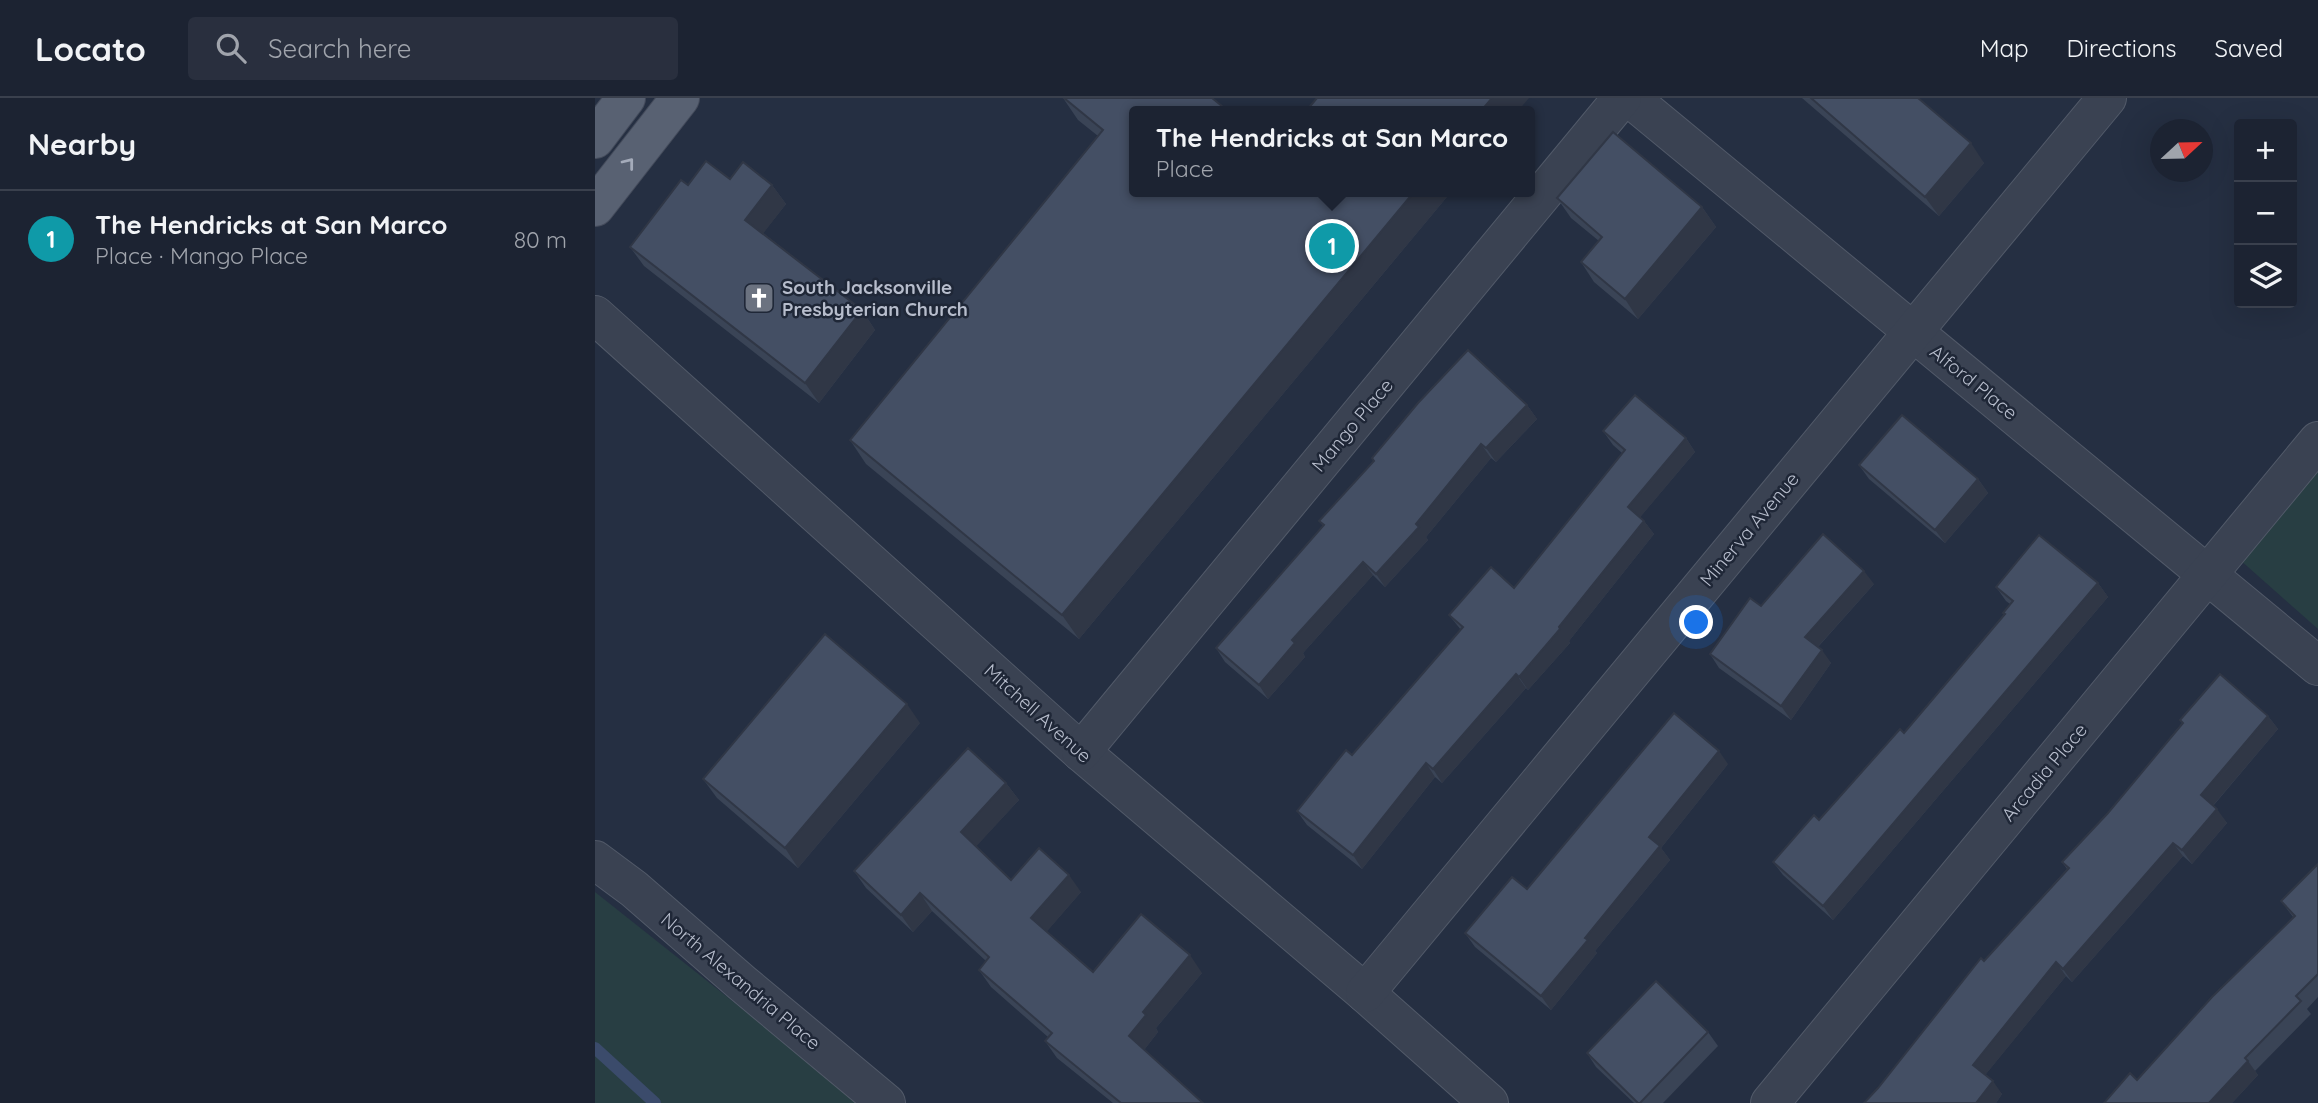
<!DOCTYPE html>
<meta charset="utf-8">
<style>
:root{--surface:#1c2332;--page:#292f3e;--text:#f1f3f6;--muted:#a0a4ac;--line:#3a404d;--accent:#8daffb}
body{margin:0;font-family:Quicksand,sans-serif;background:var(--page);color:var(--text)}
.controls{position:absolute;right:21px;top:21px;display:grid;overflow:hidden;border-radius:7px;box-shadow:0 7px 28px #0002}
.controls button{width:63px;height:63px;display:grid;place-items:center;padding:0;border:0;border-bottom:2px solid var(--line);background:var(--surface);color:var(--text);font:35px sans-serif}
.compass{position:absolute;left:1555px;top:21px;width:63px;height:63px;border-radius:50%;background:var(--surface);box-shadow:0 7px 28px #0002;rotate:68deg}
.you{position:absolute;left:1102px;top:525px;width:24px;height:24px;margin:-18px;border:5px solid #fff;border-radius:50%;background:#1a73e8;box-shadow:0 0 0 10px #1a73e833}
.badge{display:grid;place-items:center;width:46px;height:46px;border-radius:50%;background:var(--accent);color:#fff;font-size:23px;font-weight:700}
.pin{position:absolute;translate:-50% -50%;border:4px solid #fff;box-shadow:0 2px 7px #0006}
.popup{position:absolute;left:534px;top:8px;width:406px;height:91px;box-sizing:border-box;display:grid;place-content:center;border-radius:7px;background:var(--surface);filter:drop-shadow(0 2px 5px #0005);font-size:23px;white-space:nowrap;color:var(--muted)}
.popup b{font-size:26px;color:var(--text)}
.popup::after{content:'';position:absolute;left:50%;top:100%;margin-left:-14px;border:14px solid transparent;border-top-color:var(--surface)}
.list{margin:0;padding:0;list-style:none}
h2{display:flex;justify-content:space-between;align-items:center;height:91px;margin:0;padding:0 28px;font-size:30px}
h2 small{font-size:23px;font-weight:400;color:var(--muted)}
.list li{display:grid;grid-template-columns:46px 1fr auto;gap:21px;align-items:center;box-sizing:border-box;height:98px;padding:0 28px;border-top:2px solid var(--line)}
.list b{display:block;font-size:26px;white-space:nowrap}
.list p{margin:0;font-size:23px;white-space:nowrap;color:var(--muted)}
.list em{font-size:23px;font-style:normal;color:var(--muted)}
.icon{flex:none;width:38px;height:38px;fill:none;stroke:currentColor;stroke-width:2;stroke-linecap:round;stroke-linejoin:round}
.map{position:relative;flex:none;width:1723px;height:1005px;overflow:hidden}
header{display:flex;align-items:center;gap:42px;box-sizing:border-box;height:98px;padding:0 35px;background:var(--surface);border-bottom:2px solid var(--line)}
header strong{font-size:33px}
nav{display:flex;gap:38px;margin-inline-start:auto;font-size:24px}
.search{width:490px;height:63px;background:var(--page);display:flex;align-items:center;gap:18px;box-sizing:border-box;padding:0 24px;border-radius:7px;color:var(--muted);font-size:26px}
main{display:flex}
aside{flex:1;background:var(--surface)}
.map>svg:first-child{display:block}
.green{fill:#283e43}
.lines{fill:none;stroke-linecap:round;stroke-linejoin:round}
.stream{stroke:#3b4b6b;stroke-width:12}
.minor-casing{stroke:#525a69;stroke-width:40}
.primary-casing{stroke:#444b5b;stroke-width:40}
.minor{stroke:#3a4252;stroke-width:38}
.primary{stroke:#586172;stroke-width:38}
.wall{fill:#3a4456}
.shaded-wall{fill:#303746}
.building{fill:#444f64;stroke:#303746;stroke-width:2}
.oneway{stroke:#a4abba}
.labels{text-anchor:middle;stroke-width:5;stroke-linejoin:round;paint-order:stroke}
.poi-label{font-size:19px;font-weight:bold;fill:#b7bdcc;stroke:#1f2737;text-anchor:start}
.street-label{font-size:19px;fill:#b7bdcc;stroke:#1f2737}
</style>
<header>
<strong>Locato</strong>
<div class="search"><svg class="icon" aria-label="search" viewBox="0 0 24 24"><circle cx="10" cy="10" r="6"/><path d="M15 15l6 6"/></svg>Search here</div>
<nav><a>Map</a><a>Directions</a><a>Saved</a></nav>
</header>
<main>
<aside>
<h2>Nearby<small></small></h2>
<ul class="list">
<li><span class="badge" style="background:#0f9aa8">1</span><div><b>The Hendricks at San Marco</b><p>Place · Mango Place</p></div><em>80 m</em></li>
</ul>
</aside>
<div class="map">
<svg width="1723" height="1005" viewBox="0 0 1723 1005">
<rect width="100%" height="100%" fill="#252f42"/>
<!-- green -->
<g class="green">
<path d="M1723,373V531L1644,461Z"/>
<path d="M0,794L266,1005H0Z"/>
</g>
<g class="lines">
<!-- stream -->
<path class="stream" d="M0,950L60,1005"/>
<!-- minor casing -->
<g class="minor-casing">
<g id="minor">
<path d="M1035,0L1723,568"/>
<path d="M0,217L486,654L770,895L894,1005"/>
<path d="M486,654L1027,0"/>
<path d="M0,762L39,791L147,885L291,1005"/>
<path d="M770,895L1512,0"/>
<path d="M1175,1005L1723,343"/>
</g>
</g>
<!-- primary casing -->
<g class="primary-casing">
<g id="primary">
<path d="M0,41L31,0"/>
<path d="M0,109L85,0"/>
</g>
</g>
<!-- minor -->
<use href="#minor" class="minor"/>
<!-- primary -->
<use href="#primary" class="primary"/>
</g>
<!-- wall -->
<g class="wall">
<path d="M468,0H617L539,94H856L484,541L271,366L255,342L503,38L483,22Z"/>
<path d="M1207,0H1323L1389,65L1344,118Z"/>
<path d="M135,81L177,87L191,106L168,135L267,212L280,232L224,305L49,168L35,149L93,87Z"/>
<path d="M962,100L1107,109L1121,129L1043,221L999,184L986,164L1004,143L976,120Z"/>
<path d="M932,307L942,321L901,364L896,360L831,439L833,442L790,489L778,477L708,555L710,559L673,601L630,564L621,550L728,428L724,423L779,363L777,360Z"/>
<path d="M1008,333L1091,340L1100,354L1045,419L1049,423L1059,436L974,543L975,545L933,592L931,590L847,685L840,679L767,771L712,727L702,713L757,657L866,532L854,517L919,490L1027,355L1018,347Z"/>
<path d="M1264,367L1383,381L1393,395L1350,445L1274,381Z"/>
<path d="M1503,485L1513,499L1238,822L1188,777L1178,764L1224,722L1309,635L1409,517L1415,506L1411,503L1401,489Z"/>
<path d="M1279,486L1223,549L1236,565L1196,622L1124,570L1115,556L1166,508Z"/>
<path d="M1673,618L1683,631L1618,708L1632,725L1597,766L1588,758L1477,884L1471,878L1390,977L1407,996L1401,1005H1269L1283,990L1389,863L1472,771L1467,764L1513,715L1587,625L1585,622Z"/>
<path d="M325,625L203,770L122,700L108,681Z"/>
<path d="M1133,666L1066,750L1075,762L1000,853L1002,855L956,912L880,849L870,835L932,791Z"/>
<path d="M411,685L424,702L381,748L416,782L486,794L451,834L498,874L607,875L561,930L563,934L549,952L608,1005H518L462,960L450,943L453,939L396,889L384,872L391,863L337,813L318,834L271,790L259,773Z"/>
<path d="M1723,766V899L1712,911L1716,916L1660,973L1663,977L1637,1005H1509L1542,982L1698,819L1686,803Z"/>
<path d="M1113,934L1123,948L1068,1005H1039L1001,969L992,955Z"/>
</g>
<!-- shaded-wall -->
<g class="shaded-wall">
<path d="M897,0H934L923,13H886Z"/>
<path d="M1376,45L1389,65L1344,118L1330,99Z"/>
<path d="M177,87L191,106L164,141L150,122Z"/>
<path d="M819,94H856L484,541L467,517Z"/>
<path d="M1107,109L1121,129L1043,221L1030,201Z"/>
<path d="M267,212L280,232L224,305L210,285Z"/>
<path d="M932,307L942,321L901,364L891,350Z"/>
<path d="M1091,340L1100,354L1042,423L1033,409Z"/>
<path d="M886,346L896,360L831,439L833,442L790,489L781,476Z"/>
<path d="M1383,381L1393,395L1350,445L1340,432Z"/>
<path d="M1049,423L1059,436L974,543L975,545L933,592L924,579Z"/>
<path d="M768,464L778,477L708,555L710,559L673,601L664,587L697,542Z"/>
<path d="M1269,473L1279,486L1219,553L1210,539Z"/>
<path d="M1503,485L1513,499L1238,822L1228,808Z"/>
<path d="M1227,552L1236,565L1196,622L1186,608Z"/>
<path d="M921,576L931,590L847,685L838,671Z"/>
<path d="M312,606L325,625L203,770L190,750Z"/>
<path d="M1673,618L1683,631L1615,711L1606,697Z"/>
<path d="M1124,653L1133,666L1066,750L1075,762L1000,853L1002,855L956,912L946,898L990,840L1054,739Z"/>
<path d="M831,665L840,679L767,771L758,757Z"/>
<path d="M411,685L424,702L378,752L366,734Z"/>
<path d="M1622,711L1632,725L1597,766L1587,752Z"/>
<path d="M1578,745L1588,758L1477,884L1468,871Z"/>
<path d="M474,777L486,794L448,838L436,820Z"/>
<path d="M325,795L337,813L318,834L306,817Z"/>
<path d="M595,857L607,875L561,930L563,934L546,956L534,938L548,914Z"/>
<path d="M1461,864L1471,878L1387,981L1378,967Z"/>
<path d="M1653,963L1663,977L1637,1005H1614Z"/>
<path d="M1398,983L1407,996L1401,1005H1381Z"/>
</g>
<!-- building -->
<g class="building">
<path d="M469,0H617L633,13H539V94H819L467,517L255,342L508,32Z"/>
<path d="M722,0H897L886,13H711Z"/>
<path d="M1216,0H1323L1376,45L1330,99Z"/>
<path d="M1018,34L1107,109L1030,201L986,164L1007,139L962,100Z"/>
<path d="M111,63L135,81L148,64L177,87L150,122L267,212L210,285L35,149L86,82L93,87Z"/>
<path d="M873,252L932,307L891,350L886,346L821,426L824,429L781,476L768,464L697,542L700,545L664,587L621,550L729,427L724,423L779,363L777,360L823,305Z"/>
<path d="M1040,297L1091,340L1033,409L1049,423L964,529L965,531L924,579L921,576L838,671L831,665L758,757L702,713L751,652L757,657L868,529L854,517L896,469L919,490L1030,352L1008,333Z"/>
<path d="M1307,317L1383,381L1340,432L1264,367Z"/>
<path d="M1228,436L1269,473L1210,539L1227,552L1186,608L1115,556L1155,500L1166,508Z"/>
<path d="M1444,437L1503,485L1228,808L1178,764L1219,717L1224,722L1305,631L1309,635L1410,516L1408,515L1418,503L1401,489Z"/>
<path d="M230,536L312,606L190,750L108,681Z"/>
<path d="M1625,576L1673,618L1606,697L1622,711L1587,752L1578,745L1468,871L1461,864L1378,967L1398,983L1381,1005H1269L1283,990L1386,860L1389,863L1474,770L1467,764L1513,715L1588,625L1585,622Z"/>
<path d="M1079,615L1124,653L1054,739L1065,748L990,840L993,842L946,898L870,835L917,779L932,791Z"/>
<path d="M373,650L411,685L366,734L416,782L444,750L474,777L436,820L498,874L546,816L595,857L548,914L551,917L534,938L608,1005H526L450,943L457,935L384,872L394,859L325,795L306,817L259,773Z"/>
<path d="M1723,766V876L1701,898L1706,903L1650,960L1653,963L1614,1005H1509L1535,975L1542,982L1617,899L1700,818L1686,803Z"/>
<path d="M1061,883L1113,934L1045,1005H1043L992,955Z"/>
</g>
<!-- one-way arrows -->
<defs><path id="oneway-chevron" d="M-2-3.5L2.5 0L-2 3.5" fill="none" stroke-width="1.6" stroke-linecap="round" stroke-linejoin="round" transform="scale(1.75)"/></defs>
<use class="oneway" href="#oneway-chevron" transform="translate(34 65) rotate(-52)"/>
<!-- icons -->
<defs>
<g id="church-square" transform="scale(1.575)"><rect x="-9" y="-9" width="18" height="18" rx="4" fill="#6b7280" stroke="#1f2737"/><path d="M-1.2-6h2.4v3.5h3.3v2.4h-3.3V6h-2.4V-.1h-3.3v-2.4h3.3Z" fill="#fff"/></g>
</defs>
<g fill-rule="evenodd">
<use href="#church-square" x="164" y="200"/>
</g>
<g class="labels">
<!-- poi labels -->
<g class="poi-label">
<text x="187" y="196">South Jacksonville<tspan x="187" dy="22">Presbyterian Church</tspan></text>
</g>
<!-- street labels -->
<g class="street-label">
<text transform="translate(1379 284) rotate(39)" y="7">Alford Place</text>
<text transform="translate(757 327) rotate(-50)" y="7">Mango Place</text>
<text transform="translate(1154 431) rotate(-50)" y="7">Minerva Avenue</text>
<text transform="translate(443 615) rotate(42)" y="7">Mitchell Avenue</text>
<text transform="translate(1449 674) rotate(-50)" y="7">Arcadia Place</text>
<text transform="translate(146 883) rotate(40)" y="7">North Alexandria Place</text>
</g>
</g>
</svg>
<div class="controls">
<button>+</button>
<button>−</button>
<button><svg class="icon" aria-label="layers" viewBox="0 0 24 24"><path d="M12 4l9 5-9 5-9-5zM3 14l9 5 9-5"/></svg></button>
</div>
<svg class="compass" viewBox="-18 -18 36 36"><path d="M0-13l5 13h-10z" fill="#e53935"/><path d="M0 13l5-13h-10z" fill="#a0a4ac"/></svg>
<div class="you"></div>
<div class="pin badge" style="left:737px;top:148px;background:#0f9aa8">1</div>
<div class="popup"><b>The Hendricks at San Marco</b>Place</div>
</div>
</main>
